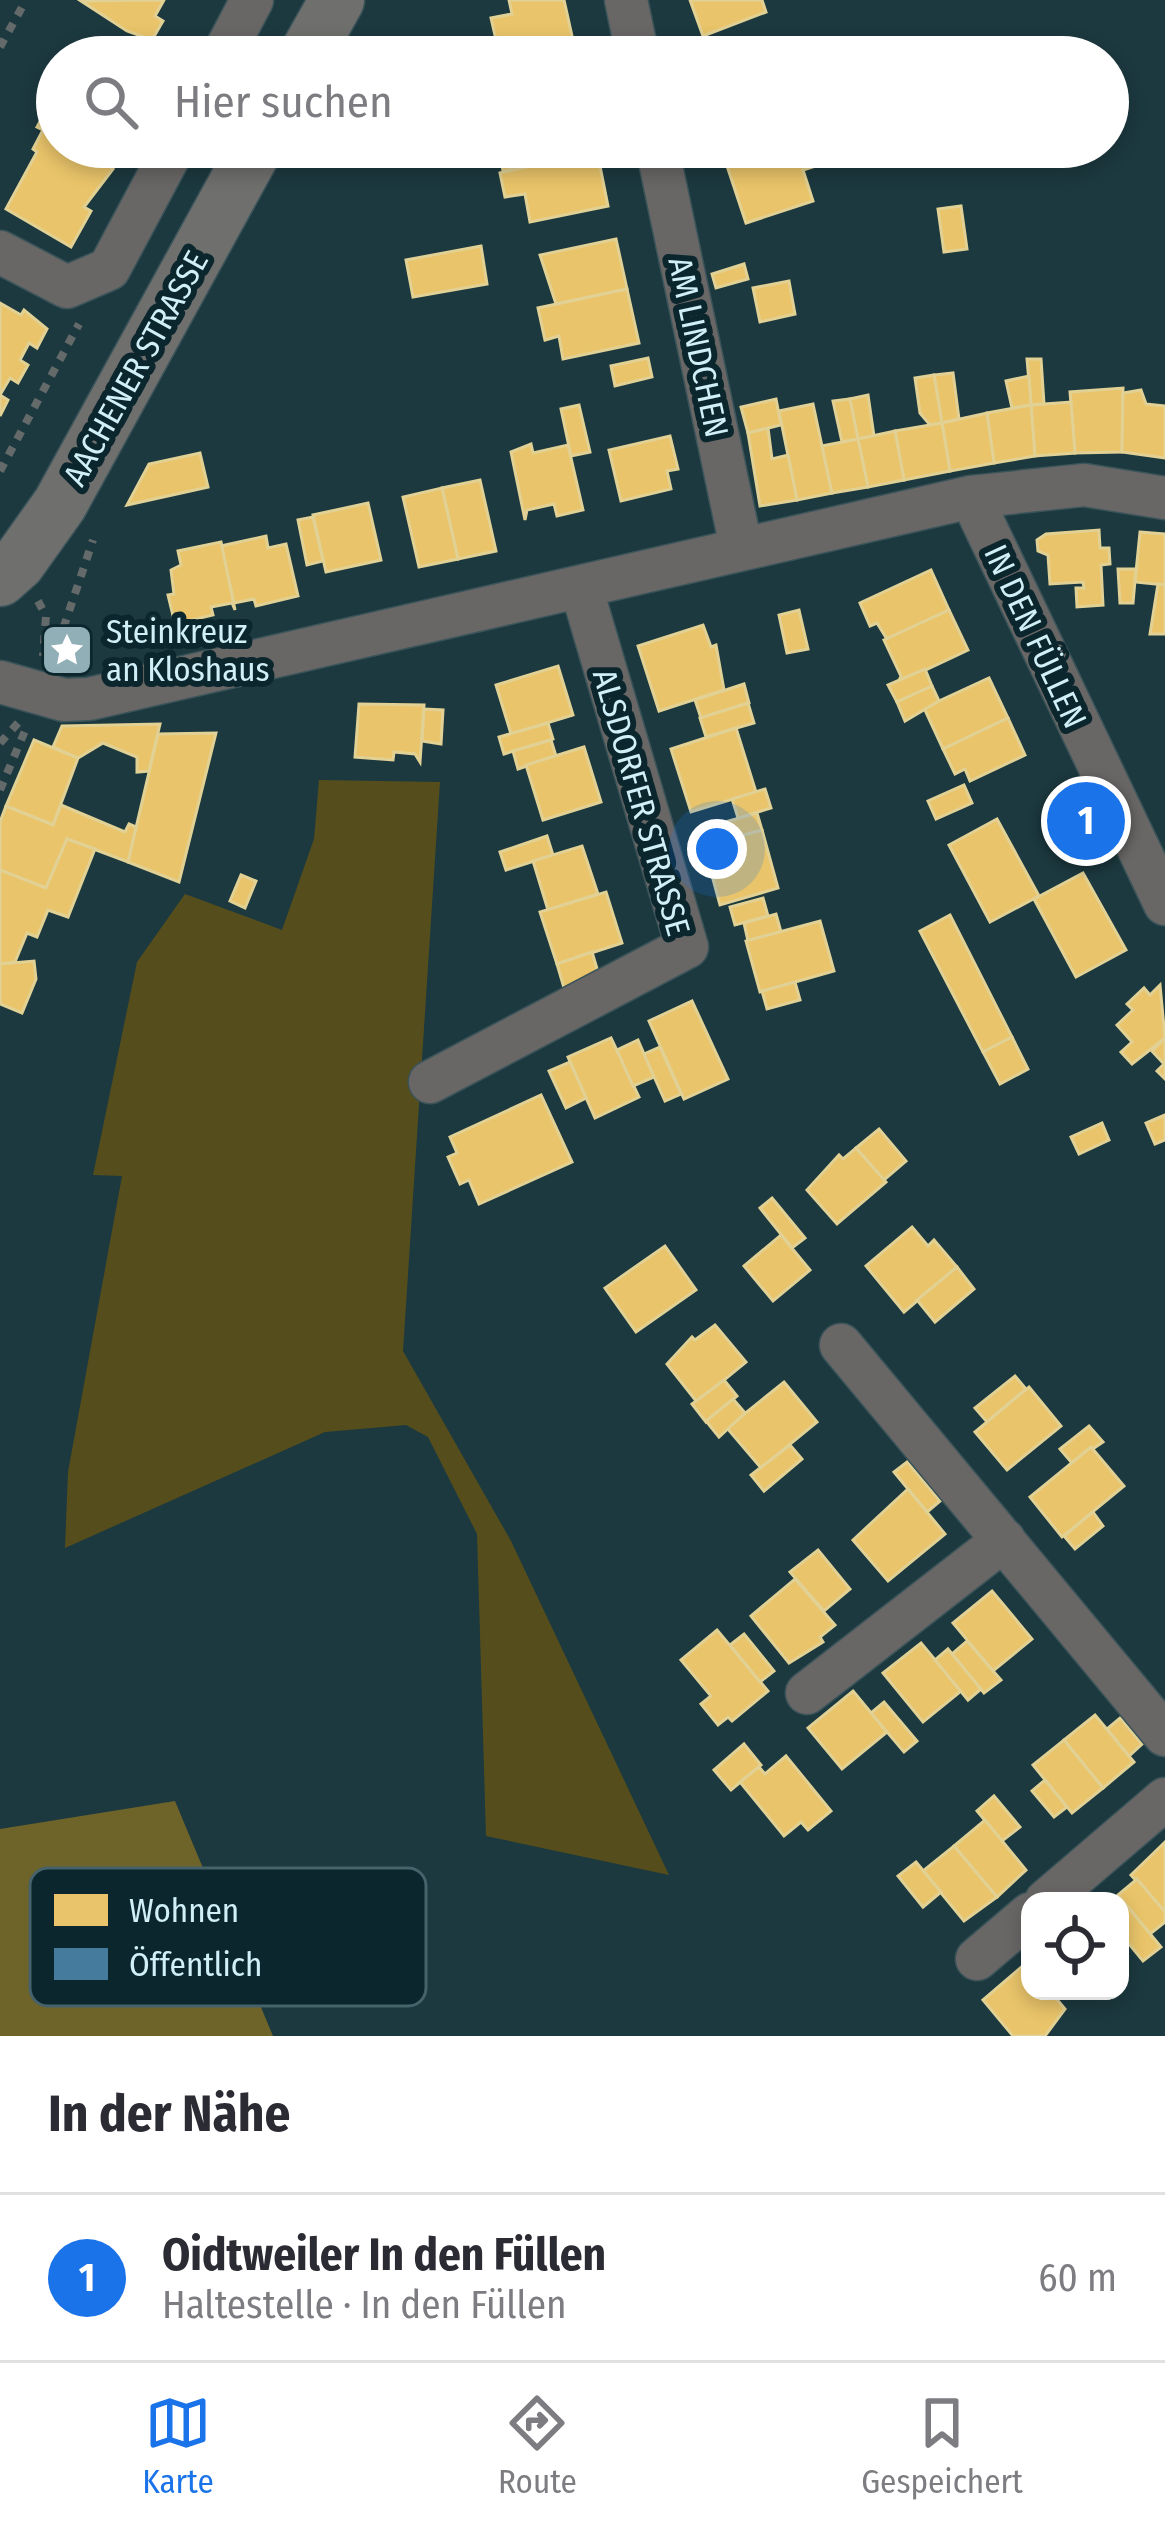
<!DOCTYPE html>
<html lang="de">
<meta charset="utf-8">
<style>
:root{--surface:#fff;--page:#f2f2f3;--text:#2b2b33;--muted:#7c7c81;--line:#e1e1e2;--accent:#1a73e8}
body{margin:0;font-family:"Fira Sans Condensed",sans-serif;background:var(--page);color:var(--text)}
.controls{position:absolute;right:36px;bottom:36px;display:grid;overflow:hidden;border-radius:24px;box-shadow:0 6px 18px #0003}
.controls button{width:108px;height:108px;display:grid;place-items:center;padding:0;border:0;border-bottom:3px solid var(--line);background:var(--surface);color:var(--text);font:60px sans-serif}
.you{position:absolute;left:717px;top:849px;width:42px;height:42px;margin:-30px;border:9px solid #fff;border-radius:50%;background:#1a73e8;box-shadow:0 0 0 18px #1a73e833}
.badge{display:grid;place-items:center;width:78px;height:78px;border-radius:50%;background:var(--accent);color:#fff;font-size:39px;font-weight:700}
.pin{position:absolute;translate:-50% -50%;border:6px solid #fff;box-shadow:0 3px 12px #0006}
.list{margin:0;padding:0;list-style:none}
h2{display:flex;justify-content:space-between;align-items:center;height:156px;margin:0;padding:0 48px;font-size:51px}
h2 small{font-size:39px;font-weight:400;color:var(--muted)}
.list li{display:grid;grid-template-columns:78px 1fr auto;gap:36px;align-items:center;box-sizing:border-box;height:168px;padding:0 48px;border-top:3px solid var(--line)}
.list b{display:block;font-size:45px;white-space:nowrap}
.list p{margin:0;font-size:39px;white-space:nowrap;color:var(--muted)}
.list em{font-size:39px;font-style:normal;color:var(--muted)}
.icon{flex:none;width:66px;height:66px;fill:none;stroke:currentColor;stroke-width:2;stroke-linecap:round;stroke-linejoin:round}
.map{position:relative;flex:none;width:1165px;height:2036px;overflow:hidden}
.search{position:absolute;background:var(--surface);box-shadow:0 6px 18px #0003;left:36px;right:36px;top:36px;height:132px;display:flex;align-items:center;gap:30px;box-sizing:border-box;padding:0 42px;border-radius:66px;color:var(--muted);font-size:45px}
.sheet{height:324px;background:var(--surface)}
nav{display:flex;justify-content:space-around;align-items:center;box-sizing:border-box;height:168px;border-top:3px solid var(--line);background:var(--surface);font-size:33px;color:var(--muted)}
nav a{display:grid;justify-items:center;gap:6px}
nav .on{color:var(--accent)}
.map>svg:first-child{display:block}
.green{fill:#554e1c}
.forest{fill:#6e6429}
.homes{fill:#e9c46a;stroke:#e2d194;stroke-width:3}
.public{fill:#457b9d;stroke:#6f9eb8;stroke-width:3}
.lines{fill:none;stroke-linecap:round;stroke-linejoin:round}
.minor-casing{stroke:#3b545a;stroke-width:45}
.major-casing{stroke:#3b545a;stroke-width:57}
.path{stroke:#646a6a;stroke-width:8;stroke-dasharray:9 9;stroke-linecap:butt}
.minor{stroke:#696766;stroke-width:42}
.major{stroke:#6f6f6e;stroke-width:54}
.labels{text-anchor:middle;stroke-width:12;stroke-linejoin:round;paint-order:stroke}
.street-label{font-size:33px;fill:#d0eff7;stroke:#0b262d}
.poi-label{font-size:33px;fill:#d0eff7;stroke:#0b262d;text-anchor:start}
.key{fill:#0b262d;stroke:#46626a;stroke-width:3}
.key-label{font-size:33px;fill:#d0eff7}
</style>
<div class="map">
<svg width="1165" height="2036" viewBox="0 0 1165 2036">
<rect width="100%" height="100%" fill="#1c393f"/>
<!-- green -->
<path class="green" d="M319,780L440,782L403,1351L511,1541L669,1875L486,1836L477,1534L428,1437L406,1425L325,1432L65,1548L68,1472L122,1176L93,1175L137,962L185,894L282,930L314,839Z"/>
<!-- forest -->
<path class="forest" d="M175,1801L273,2036H0V1829Z"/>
<!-- homes -->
<g class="homes">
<path d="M164,0L155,16L163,21L152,40L127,31L81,1Z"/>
<path d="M509,0H564L574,45L500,57L491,18L512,14Z"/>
<path d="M690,0H762L766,12L703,36Z"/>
<path d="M792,42L797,57H750Z"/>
<path d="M574,45L576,57H519Z"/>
<path d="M57,90V147H126L123,152L115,147L106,164L113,169L84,207L91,211L71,247L6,209L37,152L33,149L43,130L37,127Z"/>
<path d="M542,147L545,161L503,171L500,154Z"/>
<path d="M773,147H819L825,163L803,170L813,201L746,223L726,163Z"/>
<path d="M597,151L608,206L530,222L525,194L505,197L500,173Z"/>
<path d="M961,206L967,249L944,252L938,209Z"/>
<path d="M616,239L627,289L556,304L540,255Z"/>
<path d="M481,246L487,284L413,297L406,260Z"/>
<path d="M744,264L748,279L716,288L712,274Z"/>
<path d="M789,281L795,314L760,322L753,288Z"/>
<path d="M627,289L639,343L563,359L559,336L545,340L538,308Z"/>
<path d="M0,303L21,315L24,310L47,329L37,348L29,343L20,360L28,365L18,383L10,378L0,395L8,400L0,416Z"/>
<path d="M648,358L652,377L615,386L611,366Z"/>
<path d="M1027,359H1041L1044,404L1031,405Z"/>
<path d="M953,373L959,419L942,423L934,375Z"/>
<path d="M934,375L942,423L930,425L920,413L915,378Z"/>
<path d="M1029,376L1031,405L1012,408L1006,381Z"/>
<path d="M1123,388L1122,452L1075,453L1070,392Z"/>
<path d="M1141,390L1146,404L1165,406V458L1122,452L1123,393Z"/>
<path d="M868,395L874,436L858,439L850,399Z"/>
<path d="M776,399L781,425L748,433L741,407Z"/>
<path d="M850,399L858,439L842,442L833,401Z"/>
<path d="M1071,402L1075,453L1035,456L1031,405Z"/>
<path d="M813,404L832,493L797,500L779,411Z"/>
<path d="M579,405L590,452L571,456L561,409Z"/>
<path d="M1031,405L1035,456L994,463L987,413Z"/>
<path d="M987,413L994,463L950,471L942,423Z"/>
<path d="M942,423L950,471L904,480L895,431Z"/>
<path d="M768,428L772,459L788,455L797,500L760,506L748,433Z"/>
<path d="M895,431L904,480L868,487L858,439Z"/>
<path d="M670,436L678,469L667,471L671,489L621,501L609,450Z"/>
<path d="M858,439L868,487L832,493L822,446Z"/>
<path d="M531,444L533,453L568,445L583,510L557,516L554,504L527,510L525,520L511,452Z"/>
<path d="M200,453L208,487L127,505L149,464Z"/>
<path d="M480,480L496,551L458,559L442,488Z"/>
<path d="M442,488L458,559L419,567L403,497Z"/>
<path d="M368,503L381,560L326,572L313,515Z"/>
<path d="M313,517L323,561L307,565L298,520Z"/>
<path d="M1099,530L1100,548H1109L1110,564L1101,565L1103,605L1077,607L1076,588H1084L1083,582L1050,584L1048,555L1038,551L1037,540L1046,534Z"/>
<path d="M1140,532L1165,534V585L1135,582Z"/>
<path d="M266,536L268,548L286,544L298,596L256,606L254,599L234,603L221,546Z"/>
<path d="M221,542L235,610L232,603L211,607L213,615L175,624L168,595L174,594L171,570L181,565L178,551Z"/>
<path d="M1118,569H1136L1133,603H1120Z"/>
<path d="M931,570L949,610L887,639L877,623L870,626L860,603Z"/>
<path d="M1158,584L1165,585V634H1150Z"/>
<path d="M799,610L808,649L787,653L779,615Z"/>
<path d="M949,610L968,650L898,683L901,676L884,640Z"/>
<path d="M703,625L711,647L716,645L724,690L659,711L638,646Z"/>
<path d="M558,666L573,715L511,734L496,685Z"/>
<path d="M925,669L932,686L897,702L888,685Z"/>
<path d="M989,678L1008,718L943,749L924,708Z"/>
<path d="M744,684L749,703L701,718L695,700Z"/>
<path d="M932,686L939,701L905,721L897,702Z"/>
<path d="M748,703L754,723L706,737L700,718Z"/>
<path d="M359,704L424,705L420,762L415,754L394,752L393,760L355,757Z"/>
<path d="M424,709L443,710L441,744L422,741Z"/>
<path d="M1008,718L1025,755L970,781L965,769L955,774L943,749Z"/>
<path d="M548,723L553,739L504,754L499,737Z"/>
<path d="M160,724L149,771L137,772V757L103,743L78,758L53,747L62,726Z"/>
<path d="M736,728L756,792L691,812L671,749Z"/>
<path d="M216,733L179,882L128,862L158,734Z"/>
<path d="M34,740L78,758L53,825L6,806Z"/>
<path d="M551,740L556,756L518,769L513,751Z"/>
<path d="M584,747L601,802L543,820L526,765Z"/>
<path d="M964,785L972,803L936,819L928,801Z"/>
<path d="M765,789L771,808L738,818L732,799Z"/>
<path d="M61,805L125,832L129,824L136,827L128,862L67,839L46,888L0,870V822L6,806L53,825Z"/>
<path d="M757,813L762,830L712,844L707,827Z"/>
<path d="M997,819L1039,896L990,922L949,845Z"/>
<path d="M762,830L778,888L720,905L704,846Z"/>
<path d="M547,836L553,855L506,870L500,852Z"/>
<path d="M67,839L95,849L68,917L48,910L37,937L27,933L15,962L0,964V870L46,888Z"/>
<path d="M582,846L598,894L548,910L533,861Z"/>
<path d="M1083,873L1126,950L1076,977L1034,899Z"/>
<path d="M241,875L256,881L245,908L230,901Z"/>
<path d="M606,892L622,943L557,964L540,912Z"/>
<path d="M763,898L768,916L735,925L730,907Z"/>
<path d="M776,914L781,932L748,941L744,923Z"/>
<path d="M950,915L1012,1037L983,1052L920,931Z"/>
<path d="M820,921L834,971L760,992L746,941Z"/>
<path d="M592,952L598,972L564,988L557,964Z"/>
<path d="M34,961L36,979L22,1013L0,1004V964Z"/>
<path d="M795,982L800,1000L767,1009L762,991Z"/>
<path d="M1160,985L1165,1038L1132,1064L1121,1052L1132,1042L1117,1025L1133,1010L1127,1004L1144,988L1150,995Z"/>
<path d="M692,1001L728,1079L684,1099L649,1021Z"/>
<path d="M1012,1037L1028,1069L1000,1084L983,1052Z"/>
<path d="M611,1038L639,1097L595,1118L568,1057Z"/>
<path d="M1165,1038V1079L1157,1071L1164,1064L1152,1051Z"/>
<path d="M638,1040L654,1077L633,1086L617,1050Z"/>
<path d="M660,1047L681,1094L665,1101L644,1054Z"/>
<path d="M570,1062L586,1098L566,1108L549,1071Z"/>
<path d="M541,1095L572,1162L479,1204L469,1180L460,1184L448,1157L457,1153L450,1137Z"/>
<path d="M1165,1115V1140L1155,1144L1146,1123Z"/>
<path d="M1102,1123L1109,1140L1079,1154L1071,1137Z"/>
<path d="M879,1129L906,1161L884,1180L856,1148Z"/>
<path d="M856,1148L886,1182L837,1224L807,1190L839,1155L843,1159Z"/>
<path d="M772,1198L805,1238L792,1248L760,1208Z"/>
<path d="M912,1227L928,1246L934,1240L957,1267L904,1312L866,1266Z"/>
<path d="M781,1235L810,1270L773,1301L744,1266Z"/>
<path d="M665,1246L696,1290L636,1332L605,1288Z"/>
<path d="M957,1267L974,1289L935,1322L917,1300Z"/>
<path d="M715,1325L746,1362L697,1402L667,1364L692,1337L695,1340Z"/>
<path d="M1015,1376L1026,1389L987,1422L975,1408Z"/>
<path d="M724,1380L737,1396L706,1422L692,1404Z"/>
<path d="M784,1382L817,1422L761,1468L727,1428Z"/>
<path d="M1029,1387L1061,1426L1007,1470L975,1432Z"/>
<path d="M733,1399L745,1413L719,1437L706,1421Z"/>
<path d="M1089,1426L1103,1442L1072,1463L1060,1449Z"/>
<path d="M790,1445L802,1459L764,1491L751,1475Z"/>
<path d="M1091,1447L1124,1486L1062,1537L1030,1497Z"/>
<path d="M907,1462L940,1501L927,1512L894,1472Z"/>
<path d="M908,1489L945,1534L888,1581L853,1540Z"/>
<path d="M1093,1512L1103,1526L1075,1549L1064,1536Z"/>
<path d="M818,1550L850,1589L824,1611L790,1572Z"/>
<path d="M795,1579L835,1625L820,1637L823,1642L789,1663L751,1616Z"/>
<path d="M992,1591L1032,1639L993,1671L953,1623Z"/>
<path d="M717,1630L768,1691L732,1721L728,1717L718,1725L701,1704L711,1696L681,1660Z"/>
<path d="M744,1634L774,1671L760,1682L730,1645Z"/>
<path d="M967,1641L1001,1680L984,1693L952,1654Z"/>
<path d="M921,1643L961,1691L923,1722L883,1673Z"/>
<path d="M948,1649L981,1689L968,1700L935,1660Z"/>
<path d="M853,1691L887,1732L842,1769L808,1728Z"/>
<path d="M884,1702L917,1741L904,1752L871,1713Z"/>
<path d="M1095,1715L1134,1762L1103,1788L1064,1740Z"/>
<path d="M1120,1718L1142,1744L1129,1756L1107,1729Z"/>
<path d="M1064,1740L1103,1788L1072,1813L1033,1765Z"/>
<path d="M744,1744L761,1765L731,1790L714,1770Z"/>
<path d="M786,1756L831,1811L808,1830L801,1822L784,1836L740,1782L759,1767L765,1774Z"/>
<path d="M1045,1780L1067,1807L1054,1817L1032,1791Z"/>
<path d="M994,1796L1020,1827L1002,1841L977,1811Z"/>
<path d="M985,1820L1026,1870L997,1897L954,1846Z"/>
<path d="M1165,1842V1912L1131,1875Z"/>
<path d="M954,1846L997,1897L964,1921L923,1871Z"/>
<path d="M916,1862L941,1892L923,1907L898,1876Z"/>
<path d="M1137,1879L1165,1912V1922L1150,1934L1118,1895Z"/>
<path d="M1128,1907L1161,1947L1143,1961L1120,1933V1914Z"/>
<path d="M1026,1963L1030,1991H1050L1065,2009L1045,2036H1013L983,2000Z"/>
</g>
<!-- public -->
<path class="public" d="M75,636L79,662L59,656L58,647Z"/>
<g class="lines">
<!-- minor casing -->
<g class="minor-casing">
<g id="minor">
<path d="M626,0L638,57"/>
<path d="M222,57L252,0"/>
<path d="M657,147L741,547"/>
<path d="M0,252L67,287L109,269L174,147"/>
<path d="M971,497L1165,904"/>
<path d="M0,682L64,700L89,699L971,497L1084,485L1165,498"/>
<path d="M430,1082L687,947L581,587"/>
<path d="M841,1345L1165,1735"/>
<path d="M807,1693L1004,1540"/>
<path d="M1046,1901L1165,1799"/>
<path d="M977,1959L1030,1914"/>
</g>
</g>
<!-- major casing -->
<g class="major-casing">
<g id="major">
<path d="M305,57L337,0"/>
<path d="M0,579L18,563L60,504L256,147"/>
</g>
</g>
<!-- path -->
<g class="path">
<path d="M0,47L26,0"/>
<path d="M0,471L79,324"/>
<path d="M38,601L46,616L43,656"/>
<path d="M52,662L93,540"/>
<path d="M0,743L18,723"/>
<path d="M0,790L27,726"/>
</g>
<!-- minor -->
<use href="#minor" class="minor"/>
<!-- major -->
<use href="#major" class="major"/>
</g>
<!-- icons -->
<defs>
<g id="sight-square" transform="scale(2.7)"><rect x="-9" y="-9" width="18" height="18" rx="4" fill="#91afb7" stroke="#0b262d"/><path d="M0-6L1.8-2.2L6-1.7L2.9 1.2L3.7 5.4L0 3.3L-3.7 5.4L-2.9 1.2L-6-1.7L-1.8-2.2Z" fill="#fff"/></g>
</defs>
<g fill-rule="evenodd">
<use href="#sight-square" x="67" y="650"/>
</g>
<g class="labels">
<!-- street labels -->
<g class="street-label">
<text transform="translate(699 347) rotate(78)" y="12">AM LINDCHEN</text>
<text transform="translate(135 368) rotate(-61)" y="12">AACHENER STRASSE</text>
<text transform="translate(1036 636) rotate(65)" y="12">IN DEN FÜLLEN</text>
<text transform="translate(642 802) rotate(74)" y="12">ALSDORFER STRASSE</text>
</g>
<!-- poi labels -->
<g class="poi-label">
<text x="106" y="643">Steinkreuz<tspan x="106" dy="38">an Kloshaus</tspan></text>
</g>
</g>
<!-- legend -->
<rect x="30" y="1868" width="396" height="138" rx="18" class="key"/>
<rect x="54" y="1894" width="54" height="32" fill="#e9c46a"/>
<rect x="54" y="1948" width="54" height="32" fill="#457b9d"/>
<g class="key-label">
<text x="129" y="1922">Wohnen</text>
<text x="129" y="1976">Öffentlich</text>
</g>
</svg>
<div class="controls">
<button><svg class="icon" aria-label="locate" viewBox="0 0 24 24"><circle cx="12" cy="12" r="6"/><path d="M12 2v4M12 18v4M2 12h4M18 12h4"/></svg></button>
</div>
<div class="you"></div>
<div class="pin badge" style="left:1086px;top:821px">1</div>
<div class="search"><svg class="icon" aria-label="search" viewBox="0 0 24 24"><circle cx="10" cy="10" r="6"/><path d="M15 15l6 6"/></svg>Hier suchen</div>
</div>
<section class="sheet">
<h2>In der Nähe<small></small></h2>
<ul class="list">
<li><span class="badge">1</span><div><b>Oidtweiler In den Füllen</b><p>Haltestelle · In den Füllen</p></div><em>60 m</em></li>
</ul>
</section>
<nav>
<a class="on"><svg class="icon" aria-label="map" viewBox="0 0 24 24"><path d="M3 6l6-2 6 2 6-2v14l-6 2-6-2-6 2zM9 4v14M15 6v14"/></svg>Karte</a>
<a><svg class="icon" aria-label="directions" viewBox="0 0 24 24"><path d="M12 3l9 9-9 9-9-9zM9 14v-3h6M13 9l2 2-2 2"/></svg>Route</a>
<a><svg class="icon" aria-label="saved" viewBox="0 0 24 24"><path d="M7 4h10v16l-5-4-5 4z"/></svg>Gespeichert</a>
</nav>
